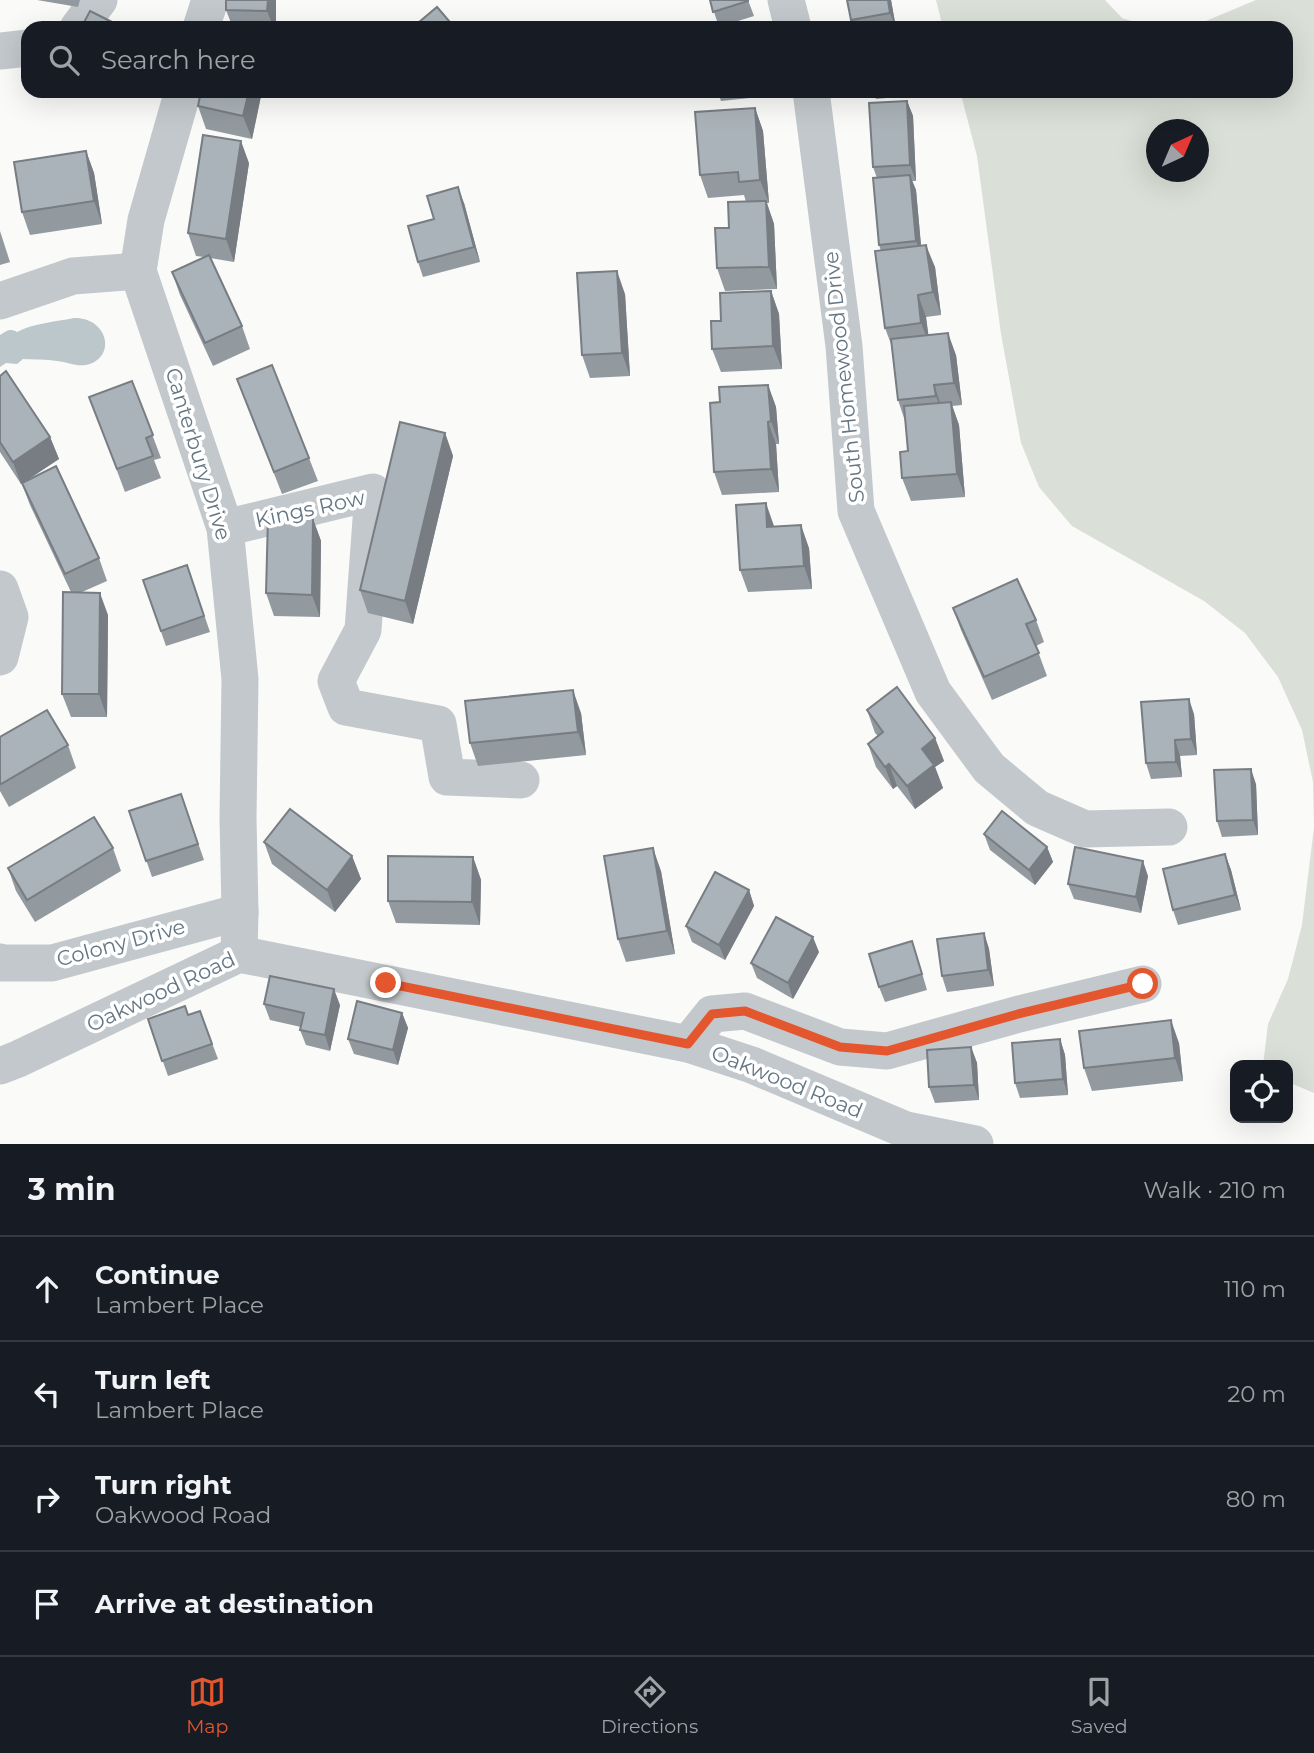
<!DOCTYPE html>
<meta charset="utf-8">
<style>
:root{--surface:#171b24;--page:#242831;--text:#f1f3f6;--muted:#9ea1a6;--line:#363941;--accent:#e4572e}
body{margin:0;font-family:Montserrat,sans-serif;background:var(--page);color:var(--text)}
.controls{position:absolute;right:21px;bottom:21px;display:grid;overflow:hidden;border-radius:14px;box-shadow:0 7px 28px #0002}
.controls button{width:63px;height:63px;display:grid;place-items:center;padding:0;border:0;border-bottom:2px solid var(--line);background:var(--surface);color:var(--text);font:35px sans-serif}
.compass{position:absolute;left:1146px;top:119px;width:63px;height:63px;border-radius:50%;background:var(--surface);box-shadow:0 7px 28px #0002;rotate:44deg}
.stop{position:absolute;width:21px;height:21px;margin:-16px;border:5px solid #e4572e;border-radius:50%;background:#fff}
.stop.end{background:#e4572e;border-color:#fff;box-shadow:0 2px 7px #0008}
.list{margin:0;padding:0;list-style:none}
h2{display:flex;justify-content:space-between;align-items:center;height:91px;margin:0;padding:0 28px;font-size:30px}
h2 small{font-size:23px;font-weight:400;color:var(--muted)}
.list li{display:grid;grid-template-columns:46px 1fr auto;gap:21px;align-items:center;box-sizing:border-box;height:105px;padding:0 28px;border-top:2px solid var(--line)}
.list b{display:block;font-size:26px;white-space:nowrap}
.list p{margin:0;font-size:23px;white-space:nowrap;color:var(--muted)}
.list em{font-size:23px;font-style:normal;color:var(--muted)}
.icon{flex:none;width:38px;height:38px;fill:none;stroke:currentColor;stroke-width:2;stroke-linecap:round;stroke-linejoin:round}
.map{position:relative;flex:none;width:1314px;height:1144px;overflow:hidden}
.search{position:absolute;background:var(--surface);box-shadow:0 7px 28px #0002;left:21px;right:21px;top:21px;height:77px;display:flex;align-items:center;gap:18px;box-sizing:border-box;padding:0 24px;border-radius:21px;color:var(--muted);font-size:26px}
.sheet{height:511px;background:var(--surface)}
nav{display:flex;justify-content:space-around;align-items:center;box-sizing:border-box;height:98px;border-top:2px solid var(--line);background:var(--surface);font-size:19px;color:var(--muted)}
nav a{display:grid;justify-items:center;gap:4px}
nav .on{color:var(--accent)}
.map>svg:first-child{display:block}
.green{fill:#dadfd7;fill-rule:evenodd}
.water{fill:#bbc7cb}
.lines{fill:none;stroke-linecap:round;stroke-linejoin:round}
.minor{stroke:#c3c8cc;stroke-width:37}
.wall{fill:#929a9f}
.shaded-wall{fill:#777d82}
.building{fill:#aab3b9;stroke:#777d82;stroke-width:2}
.route{stroke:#e4572e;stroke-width:9}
.labels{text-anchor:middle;stroke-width:7;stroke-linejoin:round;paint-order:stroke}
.street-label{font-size:21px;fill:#657683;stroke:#fff}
</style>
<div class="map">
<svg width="1314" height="1144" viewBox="0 0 1314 1144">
<rect width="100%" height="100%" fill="#fafaf8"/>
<!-- green -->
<g class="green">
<path d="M936,0H1105L1122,18L1153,28H943Z"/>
<path d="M1256,0H1314V1093L1288,1082V1065H1263L1268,1024L1288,979L1302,925L1314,827L1313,782L1302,730L1278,677L1245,633L1204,601L1072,526L1039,487L1021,443L1001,334L977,156L960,91H1286V28H1189ZM1156,130H1198V172H1156Z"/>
</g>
<!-- water -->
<path class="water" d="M74,318C106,317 117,354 90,364C78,368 69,362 57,361C46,359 34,360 23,359L17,364L6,363L0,367V335C7,331 9,328 17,332C34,323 55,322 74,318Z"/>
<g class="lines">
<!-- minor -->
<g class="minor">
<path d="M786,0L793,28"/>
<path d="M78,28L99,0"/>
<path d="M201,28L210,0"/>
<path d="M0,51L28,48"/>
<path d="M183,91L146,220L138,271L225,528L240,679L238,818L240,912L239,954"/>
<path d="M811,91L844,346L856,511L933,692L989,768L1037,808L1085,829L1169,827"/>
<path d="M0,301L73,276L138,271"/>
<path d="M225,528L373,492L363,630L336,681L346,707L438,724L447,777L521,780"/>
<path d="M0,589L10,617L0,657"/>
<path d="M0,962L2,963H52L240,912"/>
<path d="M688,1044L712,1014L745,1011L840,1047L887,1051L1019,1014L1143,984"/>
<path d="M0,1066L18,1059L239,954L688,1044L752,1065L906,1130L975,1144"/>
</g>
</g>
<!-- wall -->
<g class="wall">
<path d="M37,0H80L78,7Z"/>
<path d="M276,0V28H233L226,10Z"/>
<path d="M710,0H748L754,16L719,27Z"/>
<path d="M847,0H891L896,28H854L851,20Z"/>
<path d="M201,91H262L252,139L206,129L198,106Z"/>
<path d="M536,91H567V94L537,95Z"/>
<path d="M717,91H758L759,97L721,101Z"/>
<path d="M873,91H907V96L876,99Z"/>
<path d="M907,101L913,116L916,181H912L916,190L921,245L935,267L941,315L926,317L928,335L956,355L962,405L952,406L959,425L965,497L911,501L902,478L908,451L905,421L898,400L891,344L885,328L881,251L879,245L877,178L873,167Z"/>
<path d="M755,108L763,131L769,203H767L774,224L777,289L725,291L717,268L729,228L746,202L744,195L708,198L700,175Z"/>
<path d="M86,151L94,173L102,224L30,235L22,212Z"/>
<path d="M249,163L234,262L210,258L242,326L250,349L213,366L180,295L172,272L204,257L196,256L188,233Z"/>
<path d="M464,203L480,262L423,277L418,262L434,219Z"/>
<path d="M0,231L10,262L0,265Z"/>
<path d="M771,291L779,314L782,369L721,372L712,349L721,321Z"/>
<path d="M625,294L630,376L590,378L582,355Z"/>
<path d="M0,376L50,437L59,459L29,479L99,558L107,581L82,592L108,615L107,717H71L62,694L71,592L30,505L22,484H21L0,452Z"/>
<path d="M237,379L309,458L318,481L282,494Z"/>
<path d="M132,381L161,458L154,460L161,478L125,492L89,397Z"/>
<path d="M768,385L776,407L779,444H776L779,492L722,495L714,472L720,402Z"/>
<path d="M445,433L453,456L413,624L368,613L360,590Z"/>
<path d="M313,519L321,541L320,617L274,616L266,593Z"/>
<path d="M774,527L809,548L812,589L748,592L740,570Z"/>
<path d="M187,565L210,632L166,646L143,580Z"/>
<path d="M953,608L1036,620L1044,642L1036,646L1047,676L992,700L961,630Z"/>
<path d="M867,710L935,738L944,761L935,767L943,788L915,809L897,786L893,789L876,767L868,744L878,736L875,733Z"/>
<path d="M581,713L586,755L478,766L470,743Z"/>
<path d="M1194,714L1197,755L1180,756L1182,777L1151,779L1146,763Z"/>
<path d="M0,737L68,745L76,768L9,807L0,791Z"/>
<path d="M1256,784L1258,835L1222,837L1217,821Z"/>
<path d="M181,794L204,860L152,877L129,811Z"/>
<path d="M984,834L1047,847L1053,862L1035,885L990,850Z"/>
<path d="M264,842L352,856L361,879L335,912L272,864Z"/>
<path d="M113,848L121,871L35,922L16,891L8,868Z"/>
<path d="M1225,854L1231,870L1241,910L1178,925L1173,910Z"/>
<path d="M473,857L481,880L480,925L396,923L388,901Z"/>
<path d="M661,871L675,954L626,962L618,939Z"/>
<path d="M1148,876L1141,913L1074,899L1068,884Z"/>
<path d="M749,890L754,906L725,960L692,942L686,926Z"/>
<path d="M984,933L989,949L994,986L947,992L942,976Z"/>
<path d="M819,952L793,999L757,978L751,963Z"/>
<path d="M917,956L927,990L885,1002L879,987Z"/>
<path d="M264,1004L340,1005L330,1051L306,1045L300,1030L301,1027L270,1020Z"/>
<path d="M200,1011L218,1059L168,1076L148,1019L188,1015Z"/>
<path d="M402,1013L408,1028L398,1065L354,1054L348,1039Z"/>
<path d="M1060,1039L1065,1055L1068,1095L1020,1098L1015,1083Z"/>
<path d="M1179,1043L1183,1081L1092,1091L1084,1068Z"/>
<path d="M971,1047L977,1063L979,1100L935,1103L929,1087Z"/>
</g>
<!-- shaded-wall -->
<g class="shaded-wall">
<path d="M268,0H276V28H274L267,11Z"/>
<path d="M888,0H891L896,28L890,13Z"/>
<path d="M249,91H262L252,139L243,116Z"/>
<path d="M907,101L913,116L916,181L910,165Z"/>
<path d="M755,108L763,131L769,203L760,180Z"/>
<path d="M241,141L249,163L234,262L226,239Z"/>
<path d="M86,151L94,173L102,224L94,201Z"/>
<path d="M910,175L916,190L922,257L916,241Z"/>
<path d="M458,187L464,203L480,262L474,247Z"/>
<path d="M766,201L774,224L777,289L769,267Z"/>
<path d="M926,245L935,267L941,315L933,292Z"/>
<path d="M617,271L625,294L630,376L622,353Z"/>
<path d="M771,291L779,314L782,369L773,346Z"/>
<path d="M918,295L926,317L930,346L921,323Z"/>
<path d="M948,333L956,355L962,405L954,383Z"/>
<path d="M768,385L776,407L779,444L771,421Z"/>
<path d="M934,385L942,408L944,419L936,396Z"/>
<path d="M951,402L959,425L965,497L957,474Z"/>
<path d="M768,422L776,444L779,492L771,469Z"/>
<path d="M445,433L453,456L413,624L405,601Z"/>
<path d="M50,437L59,459L21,484L13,462Z"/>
<path d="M766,503L774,526L775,550L767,527Z"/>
<path d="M313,519L321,541L320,617L312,595Z"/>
<path d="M801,525L809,548L812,589L804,566Z"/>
<path d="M100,593L108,615L107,717L99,694Z"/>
<path d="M573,690L581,713L586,755L578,732Z"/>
<path d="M1189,699L1194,714L1197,755L1191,739Z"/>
<path d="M935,738L944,761L935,767L943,788L915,809L907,786L922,749Z"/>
<path d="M1175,740L1180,756L1182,777L1176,762Z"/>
<path d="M889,764L897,786L893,789L885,767Z"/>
<path d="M1251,769L1256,784L1258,835L1253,820Z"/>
<path d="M1047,847L1053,862L1035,885L1029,870Z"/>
<path d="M653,848L661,871L675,954L667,931Z"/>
<path d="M1225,854L1231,870L1241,910L1235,895Z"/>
<path d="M352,856L361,879L335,912L327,890Z"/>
<path d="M473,857L481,880L480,925L472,902Z"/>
<path d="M1143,861L1148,876L1141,913L1136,897Z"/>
<path d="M749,890L754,906L725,960L719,945Z"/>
<path d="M984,933L989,949L994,986L988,970Z"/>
<path d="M813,937L819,952L793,999L788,983Z"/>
<path d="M334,989L340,1005L330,1051L325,1035Z"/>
<path d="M402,1013L408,1028L398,1065L393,1050Z"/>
<path d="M1171,1020L1179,1043L1183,1081L1175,1058Z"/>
<path d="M1060,1039L1065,1055L1068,1095L1063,1079Z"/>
<path d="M971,1047L977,1063L979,1100L974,1085Z"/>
</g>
<!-- building -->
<g class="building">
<path d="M226,0H268L267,11L226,10Z"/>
<path d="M710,0H748V1L713,12Z"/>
<path d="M847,0H888L890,13L851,20Z"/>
<path d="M437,7L455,28H412Z"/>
<path d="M90,11L124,28H81Z"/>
<path d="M747,26V28H725Z"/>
<path d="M201,91H249L243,116L198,106Z"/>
<path d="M907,101L910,165L873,167L869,103Z"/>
<path d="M755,108L760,180L739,182L738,172L700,175L695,112Z"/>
<path d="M203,135L241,141L226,239L188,233Z"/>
<path d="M86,151L94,201L22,212L14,162Z"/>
<path d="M910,175L916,241L879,245L873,178Z"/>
<path d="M458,187L474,247L418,262L408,226L434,219L427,196Z"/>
<path d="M766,201L769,267L717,268L715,228H729L728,202Z"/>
<path d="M926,245L933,292L918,295L921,323L885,328L875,251Z"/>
<path d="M209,255L242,326L205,343L172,272Z"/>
<path d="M617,271L622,353L582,355L577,273Z"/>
<path d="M771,291L773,346L712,349L711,321H721L720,293Z"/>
<path d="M948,333L954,383L934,385L936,396L898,400L891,339Z"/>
<path d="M272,365L309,458L274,472L237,379Z"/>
<path d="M6,371L50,437L13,462L0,442V376Z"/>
<path d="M132,381L153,435L146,438L153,456L117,469L89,397Z"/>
<path d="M768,385L771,421L768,422L771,469L714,472L710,403L720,402L719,387Z"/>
<path d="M951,402L957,474L902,478L900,452L908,451L904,406Z"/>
<path d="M400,422L445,433L405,601L360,590Z"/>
<path d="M56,466L99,558L65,574L22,483Z"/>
<path d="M766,503L767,527L801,525L804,566L740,570L736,505Z"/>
<path d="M268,517L313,519L312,595L266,593Z"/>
<path d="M187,565L204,616L161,631L143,580Z"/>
<path d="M1017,579L1036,620L1026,624L1039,653L984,677L953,608Z"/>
<path d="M63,592L100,593L99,694H62Z"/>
<path d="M897,687L935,738L922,749L934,765L907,786L889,764L885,767L868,744L883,732L867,710Z"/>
<path d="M573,690L578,732L470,743L465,701Z"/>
<path d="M1189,699L1191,739L1175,740L1176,762L1146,763L1141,702Z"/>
<path d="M47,710L68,745L1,784L0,782V737Z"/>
<path d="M1251,769L1253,820L1217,821L1214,770Z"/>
<path d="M181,794L198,844L146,861L129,811Z"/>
<path d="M290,809L352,856L327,890L264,842Z"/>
<path d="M1002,811L1047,847L1029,870L984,834Z"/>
<path d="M94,817L113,848L27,900L8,868Z"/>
<path d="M1075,847L1143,861L1136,897L1068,884Z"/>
<path d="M653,848L667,931L618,939L604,856Z"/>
<path d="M1225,854L1235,895L1173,910L1163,869Z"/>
<path d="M388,856L473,857L472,902L388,901Z"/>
<path d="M715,872L749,890L719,945L686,926Z"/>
<path d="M776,917L813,937L788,983L751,963Z"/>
<path d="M984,933L988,970L942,976L937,939Z"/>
<path d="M912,941L922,974L879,987L869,954Z"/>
<path d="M270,976L334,989L325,1035L300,1030L304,1013L264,1004Z"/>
<path d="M357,1001L402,1013L393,1050L348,1039Z"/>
<path d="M185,1006L188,1015L200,1011L212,1044L162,1061L148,1019Z"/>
<path d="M1171,1020L1175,1058L1084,1068L1079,1031Z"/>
<path d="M1060,1039L1063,1079L1015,1083L1012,1043Z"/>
<path d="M971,1047L974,1085L929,1087L927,1050Z"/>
</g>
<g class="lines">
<!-- route -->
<path class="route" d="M386,983L688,1044L712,1014L745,1011L840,1047L887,1051L1018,1014L1143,984"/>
</g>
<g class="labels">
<!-- street labels -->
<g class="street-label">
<text transform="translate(844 377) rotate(-96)" y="7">South Homewood Drive</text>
<text transform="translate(198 454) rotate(73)" y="7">Canterbury Drive</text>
<text transform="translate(310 509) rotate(-12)" y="7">Kings Row</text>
<text transform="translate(121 943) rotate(-15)" y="7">Colony Drive</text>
<text transform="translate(161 992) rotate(-25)" y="7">Oakwood Road</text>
<text transform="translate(787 1082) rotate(22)" y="7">Oakwood Road</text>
</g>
</g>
</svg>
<div class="controls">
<button><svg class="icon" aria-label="locate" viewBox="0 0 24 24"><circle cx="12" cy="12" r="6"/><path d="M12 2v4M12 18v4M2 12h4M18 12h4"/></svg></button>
</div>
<svg class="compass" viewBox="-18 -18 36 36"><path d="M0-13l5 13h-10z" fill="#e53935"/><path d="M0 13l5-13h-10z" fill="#9ea1a6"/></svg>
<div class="stop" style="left:1143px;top:984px"></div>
<div class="stop end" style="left:386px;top:983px"></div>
<div class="search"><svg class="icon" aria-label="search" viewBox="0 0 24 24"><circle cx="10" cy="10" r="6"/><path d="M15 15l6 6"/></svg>Search here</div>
</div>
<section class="sheet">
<h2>3 min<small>Walk · 210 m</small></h2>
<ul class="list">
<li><svg class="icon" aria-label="ahead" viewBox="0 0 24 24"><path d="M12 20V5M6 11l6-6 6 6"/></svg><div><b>Continue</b><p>Lambert Place</p></div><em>110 m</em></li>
<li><svg class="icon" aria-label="left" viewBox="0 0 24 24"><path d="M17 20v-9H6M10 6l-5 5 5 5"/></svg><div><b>Turn left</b><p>Lambert Place</p></div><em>20 m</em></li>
<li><svg class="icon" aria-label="right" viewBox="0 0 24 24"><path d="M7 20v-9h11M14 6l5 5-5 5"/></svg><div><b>Turn right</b><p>Oakwood Road</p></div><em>80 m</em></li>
<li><svg class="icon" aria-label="arrive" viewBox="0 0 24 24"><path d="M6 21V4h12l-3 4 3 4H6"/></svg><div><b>Arrive at destination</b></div></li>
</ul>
</section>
<nav>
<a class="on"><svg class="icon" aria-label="map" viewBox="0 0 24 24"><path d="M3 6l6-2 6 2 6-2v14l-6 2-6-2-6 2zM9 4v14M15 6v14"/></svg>Map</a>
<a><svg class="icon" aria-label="directions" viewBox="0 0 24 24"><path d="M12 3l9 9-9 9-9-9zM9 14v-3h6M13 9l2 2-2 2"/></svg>Directions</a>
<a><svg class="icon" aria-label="saved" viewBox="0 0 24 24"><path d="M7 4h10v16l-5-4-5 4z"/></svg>Saved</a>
</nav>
